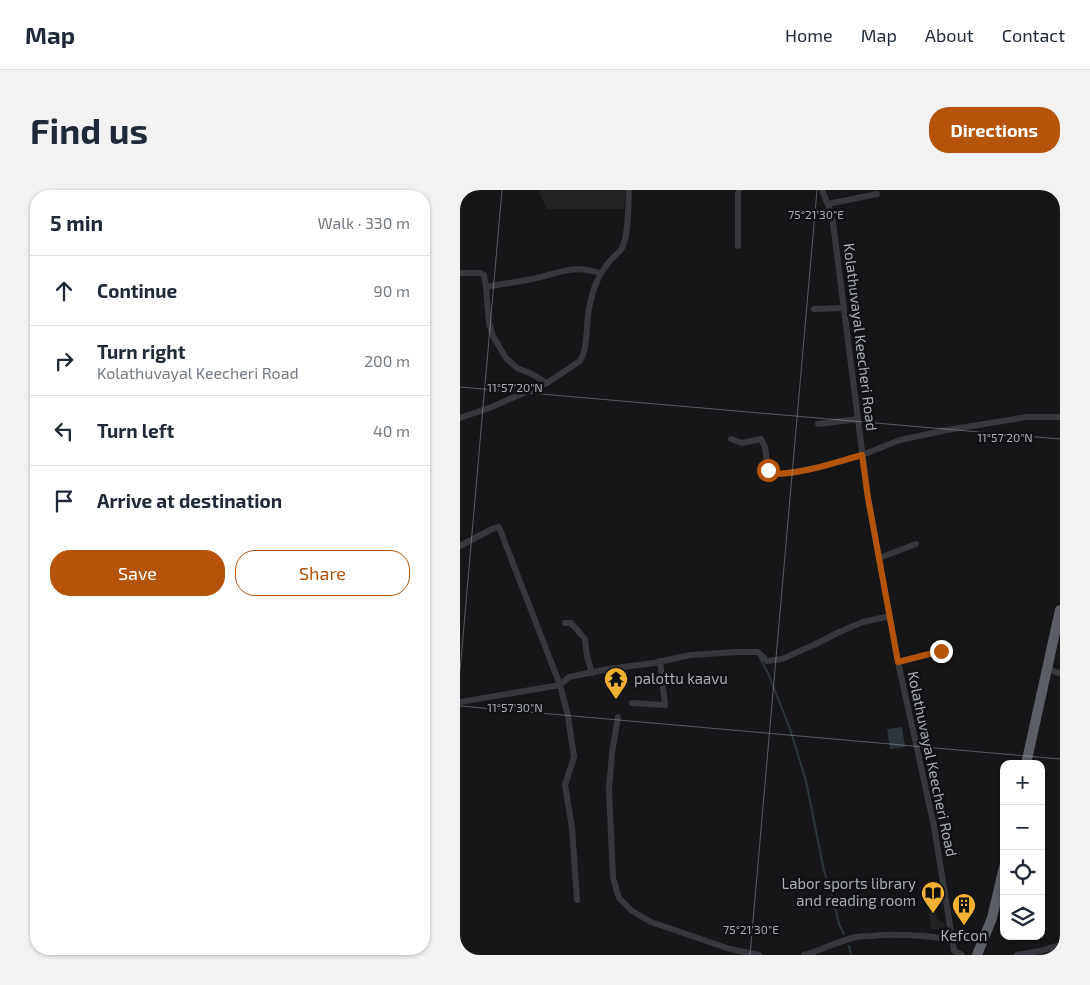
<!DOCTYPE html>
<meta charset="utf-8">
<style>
:root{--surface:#fff;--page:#f2f2f3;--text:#1f2937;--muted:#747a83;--line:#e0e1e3;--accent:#b45309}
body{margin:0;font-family:"Exo 2",sans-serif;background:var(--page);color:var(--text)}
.controls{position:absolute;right:15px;bottom:15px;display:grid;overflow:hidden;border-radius:10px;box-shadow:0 1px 4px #0004}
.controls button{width:45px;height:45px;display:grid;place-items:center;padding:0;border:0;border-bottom:1px solid var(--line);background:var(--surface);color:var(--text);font:25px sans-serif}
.stop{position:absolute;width:15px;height:15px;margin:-11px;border:4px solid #b45309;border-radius:50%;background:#fff}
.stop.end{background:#b45309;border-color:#fff;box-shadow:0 1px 5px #0008}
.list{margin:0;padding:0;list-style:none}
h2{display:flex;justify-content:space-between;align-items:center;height:65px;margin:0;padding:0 20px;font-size:21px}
h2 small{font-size:16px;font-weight:400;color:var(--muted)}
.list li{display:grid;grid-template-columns:32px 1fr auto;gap:15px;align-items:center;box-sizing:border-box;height:70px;padding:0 20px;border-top:1px solid var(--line)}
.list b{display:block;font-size:19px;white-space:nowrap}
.list p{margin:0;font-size:16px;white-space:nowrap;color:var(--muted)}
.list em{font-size:16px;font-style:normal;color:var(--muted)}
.actions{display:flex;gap:10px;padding:15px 20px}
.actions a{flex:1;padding:11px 0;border:1px solid var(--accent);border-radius:20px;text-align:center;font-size:18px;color:var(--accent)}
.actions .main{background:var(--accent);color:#fff}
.icon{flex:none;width:28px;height:28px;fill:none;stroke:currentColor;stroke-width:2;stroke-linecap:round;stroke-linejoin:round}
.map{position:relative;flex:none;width:600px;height:765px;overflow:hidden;border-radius:20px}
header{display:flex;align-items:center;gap:30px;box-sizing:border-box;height:70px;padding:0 25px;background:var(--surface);border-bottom:1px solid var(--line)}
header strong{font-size:24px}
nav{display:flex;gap:28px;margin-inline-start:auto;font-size:18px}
.intro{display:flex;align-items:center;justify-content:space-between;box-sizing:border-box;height:120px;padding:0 30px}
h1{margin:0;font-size:35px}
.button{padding:12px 22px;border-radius:20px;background:var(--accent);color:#fff;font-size:18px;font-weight:700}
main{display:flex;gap:30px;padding:0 30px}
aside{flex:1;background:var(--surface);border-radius:20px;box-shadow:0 1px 4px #0004}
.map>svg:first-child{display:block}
.built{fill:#222225}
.water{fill:#2c353c}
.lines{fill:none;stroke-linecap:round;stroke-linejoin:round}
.stream{stroke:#2c353c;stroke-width:2}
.minor{stroke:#37383d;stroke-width:6}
.trunk{stroke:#5b5e65;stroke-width:10}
.route{stroke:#b45309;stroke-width:6}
.ticks{fill:none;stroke:#a8adb8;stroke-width:1;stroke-opacity:0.45}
.labels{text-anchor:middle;stroke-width:5;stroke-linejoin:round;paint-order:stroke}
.street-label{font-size:15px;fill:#a8adb8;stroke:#111113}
.poi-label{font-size:15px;fill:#a8adb8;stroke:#111113;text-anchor:start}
.ticks-label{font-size:12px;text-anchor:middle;fill:#a8adb8;stroke:#111113;stroke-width:5;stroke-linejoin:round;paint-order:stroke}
</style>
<header>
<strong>Map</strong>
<nav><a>Home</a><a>Map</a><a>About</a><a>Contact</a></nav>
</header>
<div class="intro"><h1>Find us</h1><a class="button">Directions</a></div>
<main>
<aside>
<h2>5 min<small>Walk · 330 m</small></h2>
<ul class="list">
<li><svg class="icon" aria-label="ahead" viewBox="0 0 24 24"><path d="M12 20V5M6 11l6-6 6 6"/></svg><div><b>Continue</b></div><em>90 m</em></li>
<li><svg class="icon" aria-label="right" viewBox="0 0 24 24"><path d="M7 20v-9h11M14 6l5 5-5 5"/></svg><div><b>Turn right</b><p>Kolathuvayal Keecheri Road</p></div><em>200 m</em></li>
<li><svg class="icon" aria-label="left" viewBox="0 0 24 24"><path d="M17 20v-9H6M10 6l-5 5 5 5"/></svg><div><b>Turn left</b></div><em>40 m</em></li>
<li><svg class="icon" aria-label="arrive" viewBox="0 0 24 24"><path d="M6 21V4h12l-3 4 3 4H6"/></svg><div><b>Arrive at destination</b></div></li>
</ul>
<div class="actions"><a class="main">Save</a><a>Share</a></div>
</aside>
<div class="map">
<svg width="600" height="765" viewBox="0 0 600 765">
<rect width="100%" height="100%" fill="#161618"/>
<!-- built -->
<g class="built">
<path d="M78,0H166L164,19H87Z"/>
<path d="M475,721L478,731L484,733L485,739H471L469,723Z"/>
</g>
<!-- water -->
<path class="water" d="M442,537L445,557L430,559L427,539Z"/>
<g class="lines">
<!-- stream -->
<g class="stream">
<path d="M300,468L308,483L330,539L346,591L364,681L374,712L379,734L384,744"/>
<path d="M389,756L391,765"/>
</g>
<!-- minor -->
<g class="minor">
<path d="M362,0L372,25L408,308L438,472L474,636L494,761L502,765"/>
<path d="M368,14L417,4"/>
<path d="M278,56V4L279,0"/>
<path d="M0,83H20L24,85L26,97L29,133L33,146L46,168L57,178L72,184L87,193"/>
<path d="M26,97C42,94 57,92 72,89C99,83 113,74 140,83"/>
<path d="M354,119L384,118"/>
<path d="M0,228L29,218L87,193L120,171C128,159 126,133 129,118C133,99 137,87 149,72C153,67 159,63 162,58C169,45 168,15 169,0"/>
<path d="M358,234L398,229"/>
<path d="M271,249L282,253L301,249L305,257L308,280L312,284H322L361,277L402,265L440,250L487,240L567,227H600"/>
<path d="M0,356L32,339L39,337L100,495L108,526L114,567L105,595L112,638L117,710"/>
<path d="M419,368L456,354"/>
<path d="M105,433H111L125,449L127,466L132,483"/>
<path d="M438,472L481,461"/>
<path d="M587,477L595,482L600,483"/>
<path d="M0,512L100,495L109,487L148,479L194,473L230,465L276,462H298L307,471L322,469L358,453L377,443L403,432L430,426"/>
<path d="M172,513L205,515L200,471"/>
<path d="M158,527L152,563L149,599L153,688L159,708L172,721L191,732L270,759L299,765"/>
<path d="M344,765C361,760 375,753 392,748C398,746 405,746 411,746C438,743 465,746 492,749"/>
<path d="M557,765L580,761L600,755"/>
</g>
<!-- trunk -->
<g class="trunk">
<path d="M566,574L600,420"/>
<path d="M517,765L532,728L544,677"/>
</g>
</g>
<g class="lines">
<!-- route -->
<path class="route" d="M308,280L312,284C343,284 373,273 402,265L408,308L438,472L481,461"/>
</g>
<!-- ticks -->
<path class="ticks" d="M0,197L600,249M0,481L42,0M0,516L600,569M290,765L357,0"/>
<!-- icons -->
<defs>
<g id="temple-pin" transform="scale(1.25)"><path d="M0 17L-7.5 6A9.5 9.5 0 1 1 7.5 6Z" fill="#f2b134" stroke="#111113"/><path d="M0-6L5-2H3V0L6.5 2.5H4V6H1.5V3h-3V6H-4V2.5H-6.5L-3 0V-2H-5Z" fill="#111"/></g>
<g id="library-pin" transform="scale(1.25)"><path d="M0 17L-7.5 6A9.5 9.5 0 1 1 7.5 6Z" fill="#f2b134" stroke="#111113"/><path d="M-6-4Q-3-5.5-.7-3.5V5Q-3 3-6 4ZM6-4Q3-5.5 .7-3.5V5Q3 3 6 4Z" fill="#111"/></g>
<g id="building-pin" transform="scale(1.25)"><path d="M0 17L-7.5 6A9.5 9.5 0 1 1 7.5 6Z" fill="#f2b134" stroke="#111113"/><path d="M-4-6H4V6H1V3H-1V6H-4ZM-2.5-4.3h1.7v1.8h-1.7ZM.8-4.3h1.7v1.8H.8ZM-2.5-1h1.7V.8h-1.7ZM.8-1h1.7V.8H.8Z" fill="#111"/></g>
</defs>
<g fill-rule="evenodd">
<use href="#temple-pin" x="156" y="489"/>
<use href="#library-pin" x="473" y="703"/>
<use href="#building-pin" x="504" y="715"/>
</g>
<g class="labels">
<!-- street labels -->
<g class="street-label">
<text transform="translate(400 147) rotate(83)" y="5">Kolathuvayal Keecheri Road</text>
<text transform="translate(472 574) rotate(78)" y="5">Kolathuvayal Keecheri Road</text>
</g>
<!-- poi labels -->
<g class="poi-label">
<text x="174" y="494">palottu kaavu</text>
<text x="456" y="699" text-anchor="end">Labor sports library<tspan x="456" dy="17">and reading room</tspan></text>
<text x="504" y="751" text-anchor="middle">Kefcon</text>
</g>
</g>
<g class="ticks-label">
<text x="356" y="29">75°21'30"E</text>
<text x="55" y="202">11°57'20"N</text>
<text x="545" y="252">11°57'20"N</text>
<text x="55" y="522">11°57'30"N</text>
<text x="291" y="744">75°21'30"E</text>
</g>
</svg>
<div class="controls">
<button>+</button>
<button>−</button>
<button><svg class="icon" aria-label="locate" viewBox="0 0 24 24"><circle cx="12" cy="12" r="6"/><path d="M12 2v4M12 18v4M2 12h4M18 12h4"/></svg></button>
<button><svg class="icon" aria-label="layers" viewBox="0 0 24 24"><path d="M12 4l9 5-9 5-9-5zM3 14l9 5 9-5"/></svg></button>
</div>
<div class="stop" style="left:308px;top:280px"></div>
<div class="stop end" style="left:481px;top:461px"></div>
</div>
</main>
